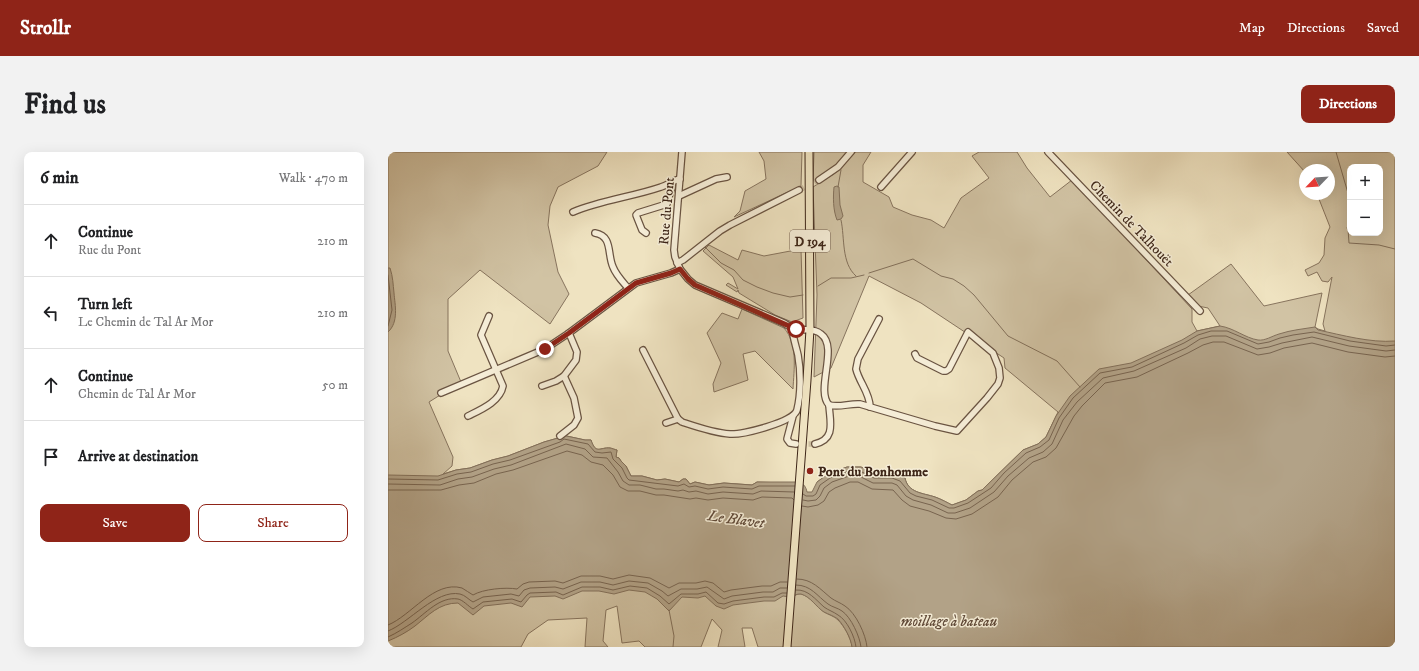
<!DOCTYPE html>
<meta charset="utf-8">
<style>
:root{--surface:#fff;--page:#f2f2f2;--text:#202124;--muted:#757577;--line:#e0e0e0;--accent:#8f2418}
body{margin:0;font-family:"IM FELL DW Pica",serif;background:var(--page);color:var(--text)}
.controls{position:absolute;right:12px;top:12px;display:grid;overflow:hidden;border-radius:8px;box-shadow:0 4px 16px #0002}
.controls button{width:36px;height:36px;display:grid;place-items:center;padding:0;border:0;border-bottom:1px solid var(--line);background:var(--surface);color:var(--text);font:20px sans-serif}
.compass{position:absolute;left:911px;top:12px;width:36px;height:36px;border-radius:50%;background:var(--surface);box-shadow:0 4px 16px #0002;rotate:245deg}
.stop{position:absolute;width:12px;height:12px;margin:-9px;border:3px solid #8f2418;border-radius:50%;background:#fff}
.stop.end{background:#8f2418;border-color:#fff;box-shadow:0 1px 4px #0008}
.list{margin:0;padding:0;list-style:none}
h2{display:flex;justify-content:space-between;align-items:center;height:52px;margin:0;padding:0 16px;font-size:17px}
h2 small{font-size:13px;font-weight:400;color:var(--muted)}
.list li{display:grid;grid-template-columns:26px 1fr auto;gap:12px;align-items:center;box-sizing:border-box;height:72px;padding:0 16px;border-top:1px solid var(--line)}
.list b{display:block;font-size:15px;white-space:nowrap}
.list p{margin:0;font-size:13px;white-space:nowrap;color:var(--muted)}
.list em{font-size:13px;font-style:normal;color:var(--muted)}
.actions{display:flex;gap:8px;padding:12px 16px}
.actions a{flex:1;padding:9px 0;border:1px solid var(--accent);border-radius:8px;text-align:center;font-size:14px;color:var(--accent)}
.actions .main{background:var(--accent);color:#fff}
.icon{flex:none;width:22px;height:22px;fill:none;stroke:currentColor;stroke-width:2;stroke-linecap:round;stroke-linejoin:round}
.map{position:relative;flex:none;width:1007px;height:495px;overflow:hidden;border-radius:8px}
header{display:flex;align-items:center;gap:24px;box-sizing:border-box;height:56px;padding:0 20px;background:var(--accent);color:#fff}
header strong{font-size:19px}
nav{display:flex;gap:22px;margin-inline-start:auto;font-size:14px}
.intro{display:flex;align-items:center;justify-content:space-between;box-sizing:border-box;height:96px;padding:0 24px}
h1{margin:0;font-size:28px}
.button{padding:10px 18px;border-radius:8px;background:var(--accent);color:#fff;font-size:14px;font-weight:700}
main{display:flex;gap:24px;padding:0 24px}
aside{flex:1;background:var(--surface);border-radius:8px;box-shadow:0 4px 16px #0002}
.map>svg:first-child{display:block}
.green{fill:#d1c3a4;stroke:#87745e;fill-rule:evenodd}
.water{fill:#b2a287;stroke:#83705a}
.lines{fill:none;stroke-linecap:round;stroke-linejoin:round}
.shore{stroke:#78644f;stroke-width:1}
.stream{stroke:#83705a;stroke-width:1}
.minor-tunnel{stroke:#cbbd9f;stroke-width:5.5;stroke-dasharray:5.5 3;stroke-linecap:butt}
.minor-casing{stroke:#6a5442;stroke-width:8}
.major-casing{stroke:#3d2517;stroke-width:9}
.minor{stroke:#f5edd7;stroke-width:5.5}
.major{stroke:#efe3c1;stroke-width:7}
.route{stroke:#8f2418;stroke-width:5}
.poi-dot{fill:#8f2418;stroke:#f5edd7;stroke-width:1.5}
.labels{text-anchor:middle;stroke-width:3;stroke-linejoin:round;paint-order:stroke}
.shield{fill:#f5edd7;stroke:#746151;stroke-width:1}
.shield-label{font-size:13px;font-weight:bold;fill:#3d2517}
.street-label{font-size:14px;fill:#3d2517;stroke:#f5edd7}
.poi-label{font-size:14px;font-weight:bold;fill:#3d2517;stroke:#f5edd7;text-anchor:start}
.water-label{font-size:15px;font-style:italic;fill:#604a39;stroke:#f5edd7}
</style>
<header>
<strong>Strollr</strong>
<nav><a>Map</a><a>Directions</a><a>Saved</a></nav>
</header>
<div class="intro"><h1>Find us</h1><a class="button">Directions</a></div>
<main>
<aside>
<h2>6 min<small>Walk · 470 m</small></h2>
<ul class="list">
<li><svg class="icon" aria-label="ahead" viewBox="0 0 24 24"><path d="M12 20V5M6 11l6-6 6 6"/></svg><div><b>Continue</b><p>Rue du Pont</p></div><em>210 m</em></li>
<li><svg class="icon" aria-label="left" viewBox="0 0 24 24"><path d="M17 20v-9H6M10 6l-5 5 5 5"/></svg><div><b>Turn left</b><p>Le Chemin de Tal Ar Mor</p></div><em>210 m</em></li>
<li><svg class="icon" aria-label="ahead" viewBox="0 0 24 24"><path d="M12 20V5M6 11l6-6 6 6"/></svg><div><b>Continue</b><p>Chemin de Tal Ar Mor</p></div><em>50 m</em></li>
<li><svg class="icon" aria-label="arrive" viewBox="0 0 24 24"><path d="M6 21V4h12l-3 4 3 4H6"/></svg><div><b>Arrive at destination</b></div></li>
</ul>
<div class="actions"><a class="main">Save</a><a>Share</a></div>
</aside>
<div class="map">
<svg width="1007" height="495" viewBox="0 0 1007 495">
<rect width="100%" height="100%" fill="#efe3c1"/>
<filter id="stains"><feTurbulence type="fractalNoise" baseFrequency=".005" numOctaves="4"/><feColorMatrix values="0 0 0 0 .2 0 0 0 0 .09 0 0 0 0 .02 0 0 0 .5 -.17"/></filter>
<radialGradient id="worn" r=".72"><stop offset=".6" stop-color="#630" stop-opacity="0"/><stop offset="1" stop-color="#630" stop-opacity=".3"/></radialGradient>
<!-- green -->
<g class="green">
<path d="M0,0H219L210,14L170,35L162,54L160,73L170,120L181,142L162,172L92,118L60,147V199L73,230L41,250L65,305L64,314L55,322L68,318L82,316L104,308L120,304L156,290L170,286L174,283L197,288H203C208,303 212,295 222,296C223,296 228,298 229,298L228,305L231,306L233,309L238,314L243,324H254L269,328L277,327L291,330L295,327H298L302,332L307,330L321,333L336,331L364,333L369,330L395,331L0,374Z"/>
<path d="M371,0H414L413,34L346,65L352,59L357,39L378,27L376,9Z"/>
<path d="M426,0H460L446,14L425,29Z"/>
<path d="M468,0H483L475,13V30L501,45L505,55L524,63L543,68L556,76L573,46L601,26L584,4L591,0H629L639,16L662,45L684,28L804,157V170L809,179L832,174L820,156L810,154L800,143L843,112L876,154L934,141L927,175L930,177L937,179L935,172L944,125L940,130L934,129L929,120L920,124L917,118L931,111L936,103L937,86L942,75L929,42H941V18H917V20L899,0H1007V495L429,330L440,322L459,315H473L487,322L504,321L517,326C520,341 535,341 547,345C553,347 560,351 564,353L578,348L590,339L594,338L635,298L650,292L658,285L670,260L617,216L616,206L533,151L481,124L443,216L426,225L429,143L425,35L446,22L454,15L460,6ZM962,15H992V81H962Z"/>
<path d="M321,93L350,108L354,98L376,104L413,97L415,166L404,170L387,163L351,141L350,138L349,140L338,133L340,131L350,137L345,125L315,99Z"/>
<path d="M354,157L396,176C410,192 406,217 405,237L367,199L355,202L360,228L326,240L325,232L333,211L319,181L334,161L350,167Z"/>
<path d="M118,419L406,444C417,436 428,455 436,460C441,463 446,464 450,468C456,474 463,486 464,495H370L364,476H354L357,495H330L334,478L324,467L313,495H257L251,489L234,491L229,454L218,458L215,489L220,495H197L199,466L160,468L140,482L133,495H0V456Z"/>
</g>
<!-- water -->
<g class="water">
<path d="M449,34L451,35L452,53L455,64L453,67L449,68C445,58 445,45 446,35Z"/>
<path d="M0,116H2C5,125 5,132 6,141C7,153 11,170 0,180Z"/>
<path d="M832,174C846,176 857,186 870,188C877,189 884,184 891,182C903,178 915,177 927,175L930,178C954,183 982,191 1007,189V495H464C463,486 456,474 450,467C446,464 440,462 436,460C428,455 423,445 413,442C409,441 404,446 395,444L387,449H376L345,453L336,457L328,454L317,444L310,446L294,445L281,459L269,447L257,440L241,438L226,442L211,439H194L175,447L167,444L142,445L134,455L123,451L96,454L85,463L70,451C51,451 41,463 27,474C19,480 10,485 0,489V323L50,324L68,318L82,316L104,308L120,304L156,290L170,286L174,283L197,288H203C208,303 212,295 222,296C223,296 228,298 229,298L228,305L231,306L233,309L238,314L243,324H254L269,328L277,327L291,330L295,327H298L302,332L307,330L321,333L336,331L364,333L369,330H411C416,332 418,335 419,340H424L429,330L440,322L459,315H473L487,322L504,321L517,326C520,341 535,341 547,345C553,347 560,351 564,353L578,348L590,339L594,338L635,298L650,292L658,285L668,264L682,244L711,217L743,211L794,188L809,179Z"/>
</g>
<g class="lines">
<!-- shore -->
<g class="shore">
<path d="M0,123L4,158L0,174"/>
<path d="M0,327L50,328L69,322L83,320L105,312L122,308L172,290L176,287L200,292L207,300L214,301L223,300L225,307L234,316L239,326L241,328L290,334L296,332L301,335L307,334L320,337L335,335L364,337L371,334H407"/>
<path d="M0,332L52,333L70,327L84,325L106,317L123,313L178,292L197,297L205,305L219,306L230,320L235,329L241,333H252L268,337H276L290,339L295,338L301,340L308,339L320,342L335,340L365,342L373,339L406,340"/>
<path d="M0,338H53L71,333L86,331L108,322L125,318L179,299L194,303L203,310L215,313L225,323L232,335L240,339H252L268,343H276L302,347L308,346L320,348L335,346L365,348L374,345L404,346L406,348"/>
<path d="M415,342L418,344H425L428,342L432,333L442,326L460,319H472L486,326H504L512,329L522,341L528,344L544,348L561,356H566L580,351L603,336L616,321L638,301L652,295L661,288L671,266L685,246L712,221L744,215L796,191L810,183L823,179H839L870,192L881,190L892,186L905,183L926,180L962,189L998,194L1007,193"/>
<path d="M415,348L420,349L428,348L432,344L436,336L444,330L461,324H471L485,331H504L509,333L518,344L525,348L543,353L560,361H567L582,356L606,340L620,324L641,306L655,300L664,292L675,268L689,250L715,226L746,219L798,196L812,187L824,184H838L869,197L881,195L894,191L924,185L961,194L998,199L1007,198"/>
<path d="M414,354L420,355L430,353L436,349L441,340L447,336L462,330H470L484,337L505,338L514,348L522,354L541,359L558,366L568,367L584,362L610,345L624,328L645,310L658,305L668,296L686,264L694,254L717,231L749,225L800,201L815,193L825,190H836L870,203L882,201L896,196L924,191L960,200L997,205L1007,204"/>
<path d="M409,427C424,427 432,437 443,446C447,449 453,451 457,454C468,461 478,483 479,495"/>
<path d="M408,433C423,433 429,444 440,452C444,455 450,456 454,459C463,465 472,485 473,495"/>
<path d="M408,438C420,437 428,448 436,455C440,458 446,460 450,463C459,468 467,485 468,495"/>
<path d="M0,473C23,464 46,428 74,436C78,438 81,441 85,443C95,437 118,435 129,437L135,432L141,430L167,429L175,431L193,424H212L225,427L241,423L262,426L281,436L291,431H308L317,429L325,431L336,440L343,438L374,434H383L392,430H399"/>
<path d="M0,479C21,471 48,437 72,442C77,443 81,448 85,450L95,445L123,442L131,444L136,438L142,436L167,435L175,437L193,430H212L225,433L241,429L260,431L274,439L280,444L293,437H309L319,435L336,447L344,444L375,440H385L392,436H399"/>
<path d="M0,485C9,481 16,476 24,471C37,462 52,444 70,447C75,448 80,454 85,457L95,450L124,447L133,450L139,443L142,441L168,440L175,443L194,435H212L225,438L242,434L259,436L272,444L281,452L293,442H310L318,440L330,451L336,452L345,449L376,445H386L394,441H399"/>
</g>
<!-- stream -->
<g class="stream">
<path d="M948,0L962,48"/>
<path d="M450,35L453,18"/>
<path d="M453,68C457,86 453,111 468,124"/>
<path d="M959,76L962,67"/>
<path d="M960,77L961,91L991,93L1007,97"/>
<path d="M317,95L333,111L346,118L355,128L369,135L385,141L402,145L415,143"/>
<path d="M481,121L525,107L553,124L565,127L576,134L586,143L620,184L669,209L692,235"/>
<path d="M430,134L443,126H463L476,123"/>
<path d="M281,458L286,484L285,495"/>
</g>
<!-- minor-tunnel -->
<g class="minor-tunnel">
<path d="M411,38L431,28"/>
<path d="M412,292H427"/>
</g>
<!-- minor casing -->
<g class="minor-casing">
<g id="minor">
<path d="M294,0L286,98L287,105L292,117L300,127L307,133L396,171C400,174 404,176 410,177C418,179 426,176 433,182C451,195 427,238 441,253C442,270 448,287 427,292"/>
<path d="M660,0L812,159"/>
<path d="M431,28L450,15L463,0"/>
<path d="M493,35L524,0"/>
<path d="M291,44L328,27L339,25"/>
<path d="M185,60C213,48 244,45 273,35C280,33 285,28 292,27"/>
<path d="M207,81C225,84 219,102 225,115C228,123 234,129 240,136"/>
<path d="M258,81L254,78L248,63L250,61L279,52L284,34L282,31"/>
<path d="M289,111L295,108L332,79L342,73L411,38"/>
<path d="M255,198L290,267"/>
<path d="M154,234L168,229L176,224L188,208L189,200L181,181"/>
<path d="M53,241L157,197L181,181L248,131L283,121L292,117"/>
<path d="M441,253C451,256 462,251 472,252L547,274L569,279L599,246L610,232L612,226L611,216L605,201L580,180L561,217L558,219H555L529,206L527,202"/>
<path d="M482,255C482,241 471,230 468,217L470,207L491,167"/>
<path d="M80,264C92,258 112,250 115,234L93,183L101,164"/>
<path d="M405,264L399,287L402,291L408,292"/>
<path d="M290,267L294,270C309,275 326,281 342,282C354,283 406,270 409,258C413,242 413,220 410,203C408,194 405,186 404,176"/>
<path d="M278,271L290,267"/>
<path d="M172,284L186,273L190,266L186,246L176,224"/>
</g>
</g>
<!-- major casing -->
<g class="major-casing">
<path id="major" d="M399,495L419,228L422,177L421,0"/>
</g>
<!-- minor -->
<use href="#minor" class="minor"/>
<!-- major -->
<use href="#major" class="major"/>
</g>
<g class="lines">
<!-- route -->
<path class="route" d="M157,197L181,181L248,131L283,121L292,117L300,127L307,133L408,177"/>
</g>
<!-- markers -->
<circle class="poi-dot" cx="422" cy="319" r="4"/>
<g class="labels">
<!-- shield labels -->
<rect class="shield" x="402" y="78" width="40" height="22" rx="3"/>
<g class="shield-label">
<text x="422" y="94">D 194</text>
</g>
<!-- street labels -->
<g class="street-label">
<text transform="translate(278 59) rotate(-85)" y="5">Rue du Pont</text>
<text transform="translate(744 71) rotate(46)" y="5">Chemin de Talhouët</text>
</g>
<!-- poi labels -->
<g class="poi-label">
<text x="430" y="324">Pont du Bonhomme</text>
</g>
<!-- water labels -->
<g class="water-label">
<text transform="translate(348 367) rotate(8)" y="5">Le Blavet</text>
<text x="561" y="474">moillage à bateau</text>
</g>
</g>
<rect width="100%" height="100%" filter="url(#stains)"/>
<rect width="100%" height="100%" fill="url(#worn)"/>
</svg>
<div class="controls">
<button>+</button>
<button>−</button>
</div>
<svg class="compass" viewBox="-18 -18 36 36"><path d="M0-13l5 13h-10z" fill="#e53935"/><path d="M0 13l5-13h-10z" fill="#757577"/></svg>
<div class="stop" style="left:408px;top:177px"></div>
<div class="stop end" style="left:157px;top:197px"></div>
</div>
</main>
